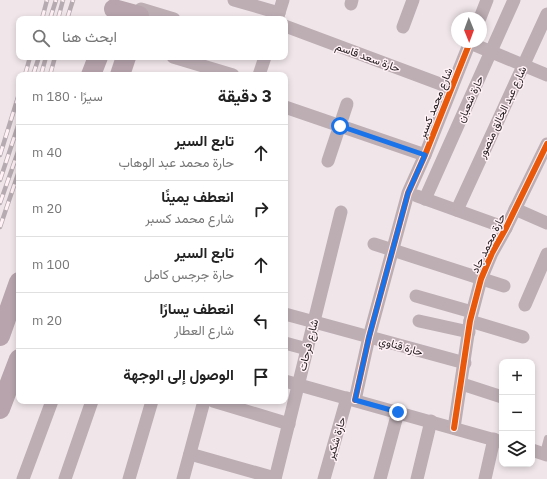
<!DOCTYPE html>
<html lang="ar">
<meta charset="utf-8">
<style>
:root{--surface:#fff;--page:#f2f2f2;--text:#222;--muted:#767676;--line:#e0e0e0}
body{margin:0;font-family:"IBM Plex Sans",Vazirmatn,sans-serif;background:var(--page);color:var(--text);direction:rtl}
.controls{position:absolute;right:12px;bottom:12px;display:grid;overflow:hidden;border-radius:8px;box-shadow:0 2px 6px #0003}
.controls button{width:36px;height:36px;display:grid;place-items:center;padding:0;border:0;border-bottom:1px solid var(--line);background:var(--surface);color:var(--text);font:20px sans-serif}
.compass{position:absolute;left:451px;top:12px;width:36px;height:36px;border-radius:50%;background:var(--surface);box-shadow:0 2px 6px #0003;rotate:179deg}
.stop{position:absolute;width:12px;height:12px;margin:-9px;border:3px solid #1a73e8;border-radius:50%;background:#fff}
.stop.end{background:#1a73e8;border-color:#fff;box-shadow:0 1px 4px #0008}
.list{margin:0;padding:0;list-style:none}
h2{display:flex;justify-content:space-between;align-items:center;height:52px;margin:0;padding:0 16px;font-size:17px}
h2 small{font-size:13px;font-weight:400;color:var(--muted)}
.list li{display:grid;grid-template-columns:26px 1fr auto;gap:12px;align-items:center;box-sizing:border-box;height:56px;padding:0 16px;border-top:1px solid var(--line)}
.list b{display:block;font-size:15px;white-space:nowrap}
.list p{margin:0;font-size:13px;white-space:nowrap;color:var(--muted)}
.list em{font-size:13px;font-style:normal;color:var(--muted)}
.icon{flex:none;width:22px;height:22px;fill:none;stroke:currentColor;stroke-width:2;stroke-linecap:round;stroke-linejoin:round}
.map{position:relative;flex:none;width:547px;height:479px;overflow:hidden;direction:ltr}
.search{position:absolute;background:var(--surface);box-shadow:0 2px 6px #0003;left:16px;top:16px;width:272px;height:44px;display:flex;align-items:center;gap:10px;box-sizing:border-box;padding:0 14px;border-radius:8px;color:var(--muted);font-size:15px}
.panel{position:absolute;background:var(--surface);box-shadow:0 2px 6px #0003;left:16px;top:72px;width:272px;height:332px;border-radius:8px;direction:rtl}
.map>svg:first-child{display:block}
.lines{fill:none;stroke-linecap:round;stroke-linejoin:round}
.service{stroke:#bdaeb4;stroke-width:6}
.minor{stroke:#bdaeb4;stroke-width:13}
.primary{stroke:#b7a4ac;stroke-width:20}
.rail-casing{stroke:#b6abb0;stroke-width:4.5}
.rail{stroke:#fff1f6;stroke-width:3;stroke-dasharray:9;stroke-linecap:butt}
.cycleway-casing{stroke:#fff1f6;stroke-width:8}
.cycleway{stroke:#e8590c;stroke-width:6}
.route{stroke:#1a73e8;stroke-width:5}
.labels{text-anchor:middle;stroke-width:3;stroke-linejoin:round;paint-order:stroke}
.street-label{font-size:11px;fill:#1f191b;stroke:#fff1f6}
</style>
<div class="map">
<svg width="547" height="479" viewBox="0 0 547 479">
<rect width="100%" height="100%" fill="#f0e6ea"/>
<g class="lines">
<!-- service -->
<path class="service" d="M543,453L547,438"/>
<!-- minor -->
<g class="minor">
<path d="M234,0L279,13"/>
<path d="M351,4L352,0"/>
<path d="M141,9L174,19"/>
<path d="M480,18L487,0"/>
<path d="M277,19L283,0"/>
<path d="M285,26L451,88"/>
<path d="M403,27L413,0"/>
<path d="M470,43L547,75"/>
<path d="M173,57L233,75"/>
<path d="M259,75L265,57"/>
<path d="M285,107L425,155"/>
<path d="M328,161L347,104"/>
<path d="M417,196L506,228"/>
<path d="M425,199L514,0"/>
<path d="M515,209L547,223"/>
<path d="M457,210L547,14"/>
<path d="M374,244L504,286"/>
<path d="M416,296L472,312"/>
<path d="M525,305L547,254"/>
<path d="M285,314L465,363"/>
<path d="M419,321L469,332"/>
<path d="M470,321L523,337"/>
<path d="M285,343L307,349"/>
<path d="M285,381L502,442"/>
<path d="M462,384L502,397"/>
<path d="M355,400L369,337L408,193L425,155L470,42"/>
<path d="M213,401L289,424"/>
<path d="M454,428L470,321L481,279L492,253L506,228L547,144"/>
<path d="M532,450L547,455"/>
<path d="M190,454L275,478"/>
<path d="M23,479L52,401"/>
<path d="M65,479L92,401"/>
<path d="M129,479L152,401"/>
<path d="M183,479L204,401"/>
<path d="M275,479L341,212"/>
<path d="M324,479L347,398"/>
<path d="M380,479L398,412"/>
<path d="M417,479L431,421"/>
<path d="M485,479L494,439"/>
</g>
<!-- primary -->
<g class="primary">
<path d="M114,9L139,16"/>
<path d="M91,75L98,57"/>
<path d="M120,75L126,57"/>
<path d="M0,336L19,282"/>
<path d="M0,409L19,359"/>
</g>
<!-- rail casing -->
<g class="rail-casing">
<g id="rail">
<path d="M42,19L47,0"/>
<path d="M50,19L56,0"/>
<path d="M58,19L63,0"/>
<path d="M67,19L73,0"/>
<path d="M25,75L30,57"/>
<path d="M33,75L39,57"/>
<path d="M41,75L46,57"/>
<path d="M50,75L55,57"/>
<path d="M0,155L19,94"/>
<path d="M0,180L19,123"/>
<path d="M0,203L19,149"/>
<path d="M0,227L19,171"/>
</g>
</g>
<!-- rail -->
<use href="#rail" class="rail"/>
<!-- cycleway casing -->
<g class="cycleway-casing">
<g id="cycleway">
<path d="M355,400L369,337L408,193L425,155L470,42"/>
<path d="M454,428L470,321L481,279L492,253L506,228L547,144"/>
</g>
</g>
<!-- cycleway -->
<use href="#cycleway" class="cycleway"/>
</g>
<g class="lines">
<!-- route -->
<path class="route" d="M340,126L425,155L408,193L369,337L355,400L398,412"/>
</g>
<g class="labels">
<!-- street labels -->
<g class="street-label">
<text transform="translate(368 57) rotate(20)" y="4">حارة سعد قاسم</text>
<text transform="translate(470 99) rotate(-66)" y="4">حارة شعبان</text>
<text transform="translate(435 103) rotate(-68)" y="4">شارع محمد كسبر</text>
<text transform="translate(502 112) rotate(-65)" y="4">شارع عبد الخالق منصور</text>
<text transform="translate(488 243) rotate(-64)" y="4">حارة محمد جاد</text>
<text transform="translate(308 345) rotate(-76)" y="4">شارع فرحات</text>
<text transform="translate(401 346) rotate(16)" y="4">حارة قناوي</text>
<text transform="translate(336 438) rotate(-74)" y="4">حارة شكير</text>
</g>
</g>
</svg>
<div class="controls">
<button>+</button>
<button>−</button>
<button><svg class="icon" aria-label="layers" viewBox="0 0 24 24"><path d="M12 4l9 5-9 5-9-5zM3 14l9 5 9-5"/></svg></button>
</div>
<svg class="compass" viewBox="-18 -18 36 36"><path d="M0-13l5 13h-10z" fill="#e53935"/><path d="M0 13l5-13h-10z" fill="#767676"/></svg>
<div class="stop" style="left:340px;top:126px"></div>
<div class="stop end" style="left:398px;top:412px"></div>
<div class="search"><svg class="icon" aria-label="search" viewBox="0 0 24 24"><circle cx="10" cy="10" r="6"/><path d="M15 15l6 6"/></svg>ابحث هنا</div>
<section class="panel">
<h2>3 دقيقة<small>سيرًا · 180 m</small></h2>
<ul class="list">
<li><svg class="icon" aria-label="ahead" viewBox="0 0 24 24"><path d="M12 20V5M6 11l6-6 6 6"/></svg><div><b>تابع السير</b><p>حارة محمد عبد الوهاب</p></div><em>40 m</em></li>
<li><svg class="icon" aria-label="right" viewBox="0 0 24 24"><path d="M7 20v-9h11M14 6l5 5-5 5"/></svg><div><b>انعطف يمينًا</b><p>شارع محمد كسبر</p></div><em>20 m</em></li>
<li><svg class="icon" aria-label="ahead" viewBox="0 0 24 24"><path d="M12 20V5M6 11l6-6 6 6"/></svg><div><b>تابع السير</b><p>حارة جرجس كامل</p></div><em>100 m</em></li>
<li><svg class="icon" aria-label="left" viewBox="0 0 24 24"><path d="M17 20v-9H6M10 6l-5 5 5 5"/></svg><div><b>انعطف يسارًا</b><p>شارع العطار</p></div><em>20 m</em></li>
<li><svg class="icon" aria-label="arrive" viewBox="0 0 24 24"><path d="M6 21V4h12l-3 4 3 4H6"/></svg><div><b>الوصول إلى الوجهة</b></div></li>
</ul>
</section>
</div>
